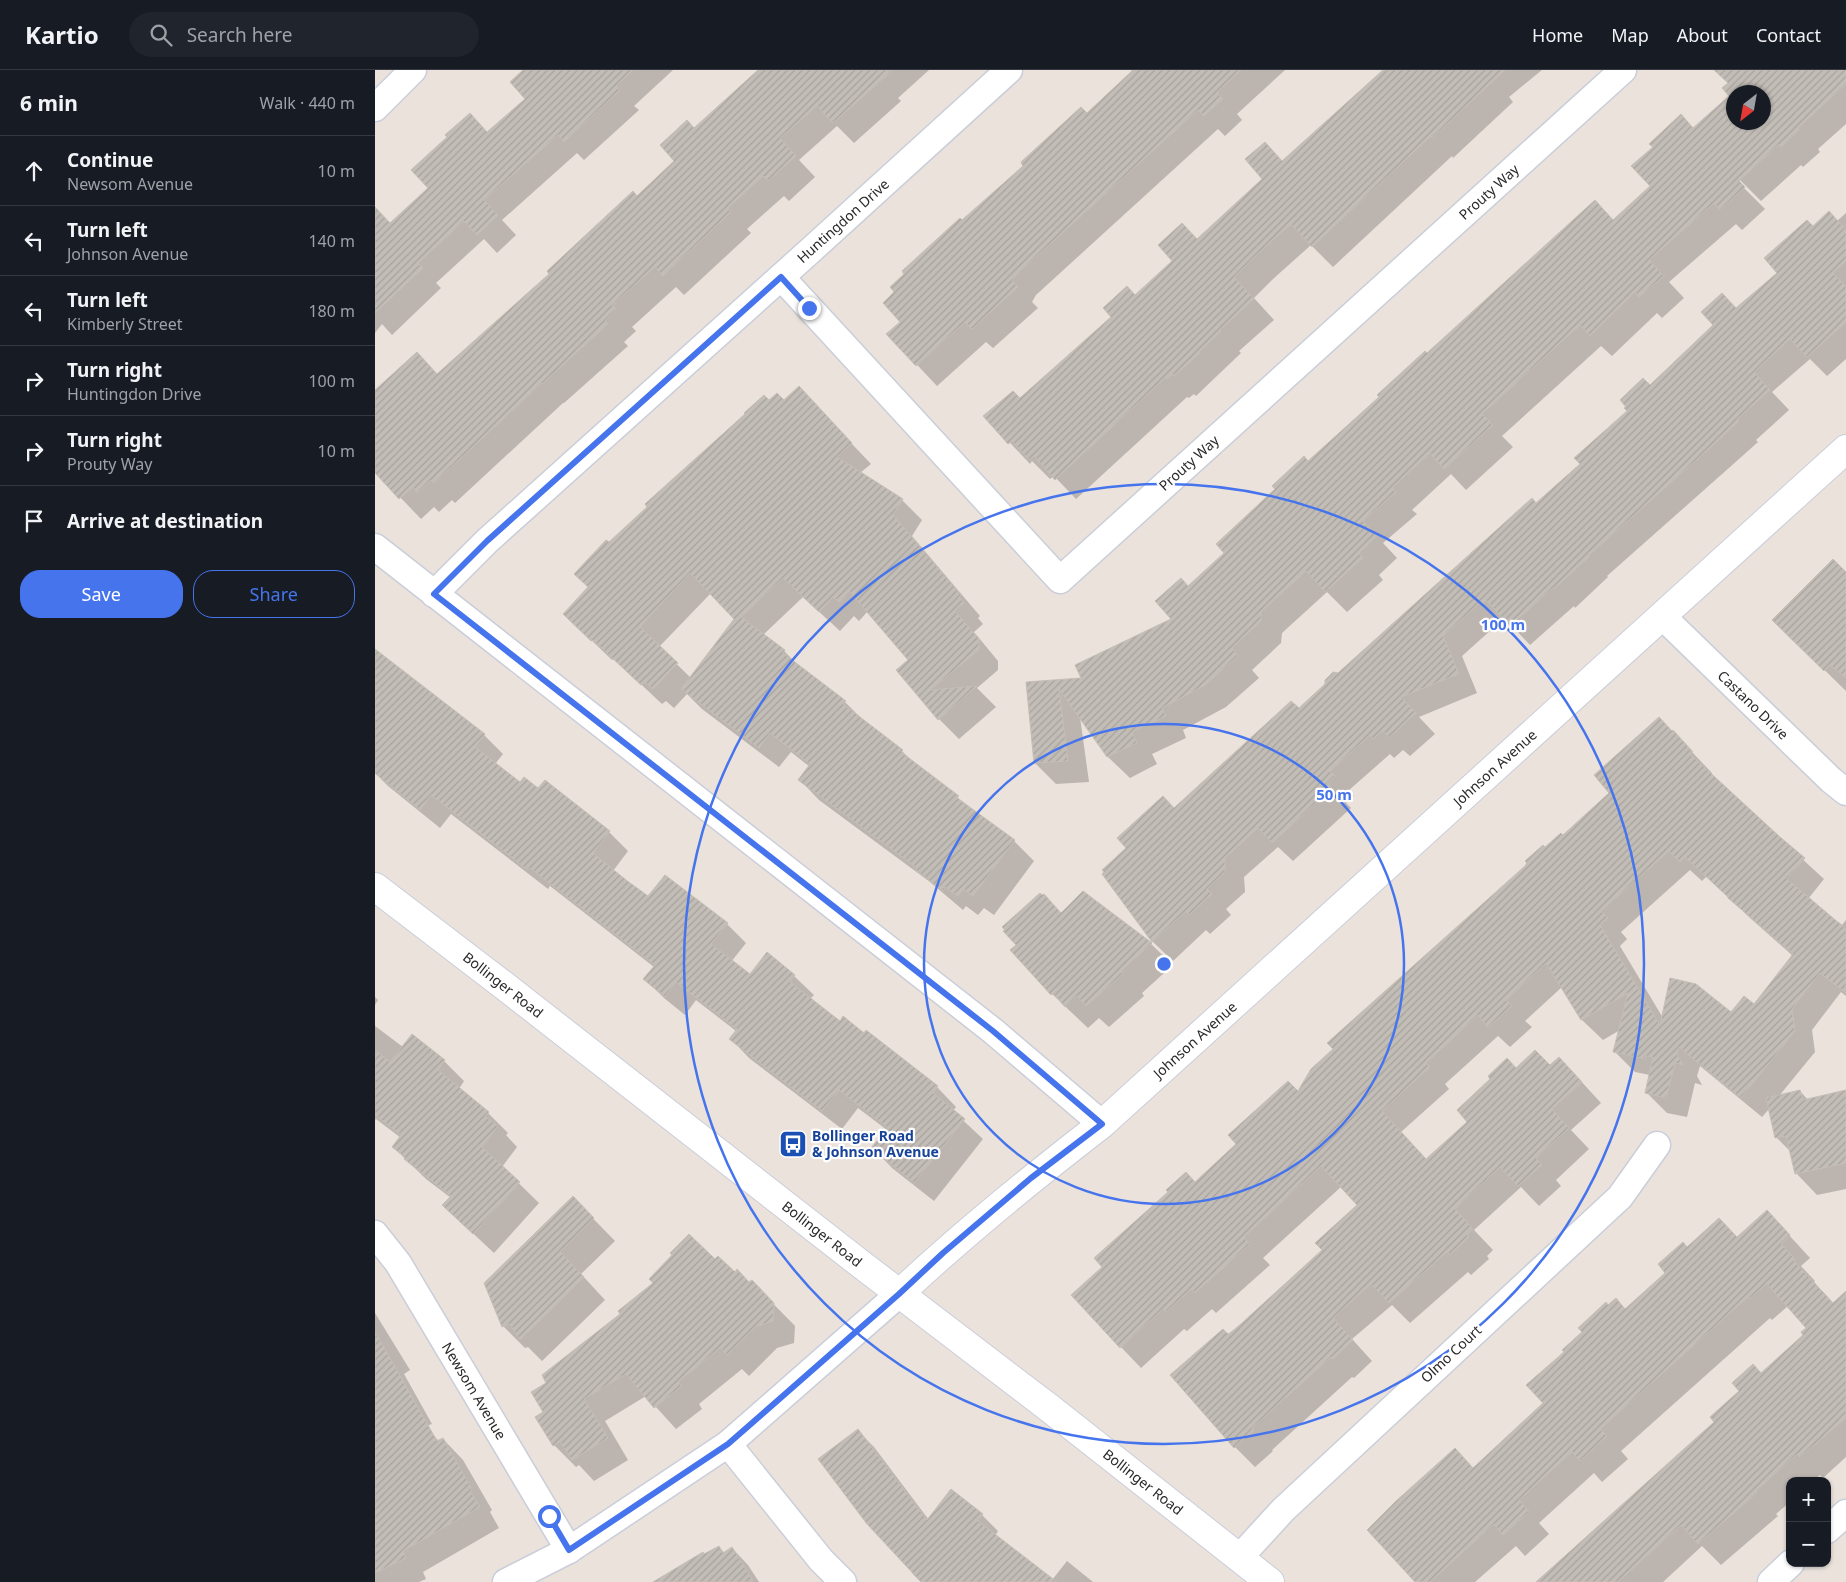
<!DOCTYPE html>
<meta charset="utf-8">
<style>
:root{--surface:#171b24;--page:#20242c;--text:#f1f3f6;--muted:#9ea1a6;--line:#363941;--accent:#4574ed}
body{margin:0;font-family:"Noto Sans",sans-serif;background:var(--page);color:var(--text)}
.controls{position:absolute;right:15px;bottom:15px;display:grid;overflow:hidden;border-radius:10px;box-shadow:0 1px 4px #0004}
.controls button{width:45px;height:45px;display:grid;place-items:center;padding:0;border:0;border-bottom:1px solid var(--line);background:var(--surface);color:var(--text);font:25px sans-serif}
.compass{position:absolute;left:1351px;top:15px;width:45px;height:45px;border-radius:50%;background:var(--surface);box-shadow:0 1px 4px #0004;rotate:211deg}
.stop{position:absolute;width:15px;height:15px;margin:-11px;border:4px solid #4574ed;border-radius:50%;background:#fff}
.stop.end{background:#4574ed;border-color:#fff;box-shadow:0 1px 5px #0008}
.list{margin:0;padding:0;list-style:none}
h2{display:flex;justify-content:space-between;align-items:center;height:65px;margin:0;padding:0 20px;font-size:21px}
h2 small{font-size:16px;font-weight:400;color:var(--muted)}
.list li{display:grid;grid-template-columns:32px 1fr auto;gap:15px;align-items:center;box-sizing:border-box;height:70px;padding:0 20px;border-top:1px solid var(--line)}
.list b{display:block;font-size:19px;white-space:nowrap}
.list p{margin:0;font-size:16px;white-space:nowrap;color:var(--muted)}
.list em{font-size:16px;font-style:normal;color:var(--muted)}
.actions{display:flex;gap:10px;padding:15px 20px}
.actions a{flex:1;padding:11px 0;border:1px solid var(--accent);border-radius:20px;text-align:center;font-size:18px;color:var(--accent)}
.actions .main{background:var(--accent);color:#fff}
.icon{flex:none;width:28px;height:28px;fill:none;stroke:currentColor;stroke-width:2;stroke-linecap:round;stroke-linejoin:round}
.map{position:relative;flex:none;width:1471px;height:1512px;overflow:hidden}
header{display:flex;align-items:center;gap:30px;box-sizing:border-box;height:70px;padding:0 25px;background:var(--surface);border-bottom:1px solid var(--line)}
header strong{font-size:24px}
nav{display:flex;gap:28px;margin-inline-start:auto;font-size:18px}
.search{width:350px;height:45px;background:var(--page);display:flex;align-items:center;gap:12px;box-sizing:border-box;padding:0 18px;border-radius:28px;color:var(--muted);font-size:19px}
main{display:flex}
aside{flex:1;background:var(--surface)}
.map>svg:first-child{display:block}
.shadow{fill:#0003;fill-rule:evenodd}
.building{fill:url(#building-hatch);stroke:#c5beb5;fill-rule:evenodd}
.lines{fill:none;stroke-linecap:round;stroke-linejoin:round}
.street-casing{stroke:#caceda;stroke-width:29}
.secondary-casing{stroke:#caceda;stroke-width:30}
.street{stroke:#fff;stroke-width:26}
.secondary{stroke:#fff;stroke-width:28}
.route{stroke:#4574ed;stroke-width:6}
.ring{fill:none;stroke:#4574ed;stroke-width:2.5}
.labels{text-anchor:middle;stroke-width:4.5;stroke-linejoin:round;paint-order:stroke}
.street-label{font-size:14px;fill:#292929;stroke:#fff}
.transit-label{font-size:14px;font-weight:bold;fill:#164399;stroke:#fff;text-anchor:start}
.centre{fill:#4574ed;stroke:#fff;stroke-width:2.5}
.ring-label{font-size:15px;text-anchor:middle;font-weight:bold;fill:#4574ed;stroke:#fff;stroke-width:4.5;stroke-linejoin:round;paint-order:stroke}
</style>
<header>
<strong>Kartio</strong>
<div class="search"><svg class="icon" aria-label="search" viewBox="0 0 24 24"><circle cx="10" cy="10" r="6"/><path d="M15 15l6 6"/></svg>Search here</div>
<nav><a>Home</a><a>Map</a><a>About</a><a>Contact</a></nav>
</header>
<main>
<aside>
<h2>6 min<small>Walk · 440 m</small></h2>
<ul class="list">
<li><svg class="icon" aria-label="ahead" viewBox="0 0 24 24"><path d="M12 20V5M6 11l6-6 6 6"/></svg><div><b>Continue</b><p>Newsom Avenue</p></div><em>10 m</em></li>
<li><svg class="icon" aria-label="left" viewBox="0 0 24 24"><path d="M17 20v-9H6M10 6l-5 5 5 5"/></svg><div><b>Turn left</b><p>Johnson Avenue</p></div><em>140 m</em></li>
<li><svg class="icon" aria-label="left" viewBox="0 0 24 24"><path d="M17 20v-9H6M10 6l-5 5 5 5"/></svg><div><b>Turn left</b><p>Kimberly Street</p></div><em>180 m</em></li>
<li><svg class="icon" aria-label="right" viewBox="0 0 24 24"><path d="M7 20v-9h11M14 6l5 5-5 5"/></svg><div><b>Turn right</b><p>Huntingdon Drive</p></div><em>100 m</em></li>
<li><svg class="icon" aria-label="right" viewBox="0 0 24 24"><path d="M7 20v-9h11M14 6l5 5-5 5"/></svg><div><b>Turn right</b><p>Prouty Way</p></div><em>10 m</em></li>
<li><svg class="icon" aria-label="arrive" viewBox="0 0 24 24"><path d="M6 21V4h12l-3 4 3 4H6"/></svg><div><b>Arrive at destination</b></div></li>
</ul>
<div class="actions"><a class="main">Save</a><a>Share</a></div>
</aside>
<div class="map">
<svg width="1471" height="1512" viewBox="0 0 1471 1512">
<defs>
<pattern id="building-hatch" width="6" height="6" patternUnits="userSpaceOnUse" patternTransform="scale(1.25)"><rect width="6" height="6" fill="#c3bdb7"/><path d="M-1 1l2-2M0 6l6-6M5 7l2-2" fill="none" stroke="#a8a29d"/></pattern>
</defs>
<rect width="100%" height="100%" fill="#eae2db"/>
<!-- shadow -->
<g class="shadow">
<path d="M150,0H298L259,36L264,40L209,90L202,83L127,150L141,165L122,183L109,169L61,213L66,218L17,265L7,254L0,263V145L15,155L152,29Z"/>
<path d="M385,0H554L523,28L526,31L479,73L462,56L424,90L440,107L414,131L409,126L372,159L376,163L309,225L301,217L257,257L261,261L249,272L253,276L189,333H188L80,433L77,430L64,442L59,437L46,449L0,401V321L42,284L63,305L301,91L319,59Z"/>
<path d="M756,0H910L862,44L867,50L850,66L843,59L661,225L657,232L663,238L618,278L611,272L562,316L513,264L526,252L587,152L712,45L758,2Z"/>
<path d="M1010,0H1167L1134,27L1138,32L1078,88L1077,86L958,197L936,175L898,209L879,228L899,250L864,281L866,283L821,326L819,324L814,328L812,327L701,429L679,406L675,409L657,391L655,394L610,346L645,330L889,109L890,74L908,92Z"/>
<path d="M1366,0H1471V54L1443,79L1445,82L1428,97L1426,95L1386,131L1361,106L1359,108L1390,139L1367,160L1361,154L1294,212L1309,228L1287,248L1282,243L1237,286L1226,276L1127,366L1138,377L1091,420L1076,404L1037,440L1042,444L1008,473L1022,488L1004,505L1008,510L972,542L952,522L907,563L906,573L877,600L884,608L851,637L808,660L811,668L777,684L782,694L755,708L733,687L705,647L714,712L681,714L660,693L652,614L708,609L798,550L814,518L851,484L933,392L1220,131L1239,151L1277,116L1319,59L1356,26ZM1358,22H1388V52H1358Z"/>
<path d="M1471,143V289L1452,306L1435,289L1397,322L1414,340L1381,370L1383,372L1355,397L1232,506L1233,507L1200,538L1199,536L1155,575L1131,550L1128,553L1126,551L1087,586L1102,623L1044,647L1060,664L1035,686L1028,680L1019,688L1015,684L973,721L979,726L971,733L976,738L918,791L903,777L869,807L870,822L851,839L856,845L835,864L831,860L798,891L778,872L728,804L799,739L924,640L963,604L1161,435L1207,394L1276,316L1404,203L1438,158L1462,151Z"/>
<path d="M424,318L496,394L485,403L527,430L547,450L537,466L605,546L603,548L608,554L599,562L623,591V600L602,618L621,637L584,669L564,649L535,590L493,541L484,551L479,546L465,561L428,527L388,565L409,581L426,598L470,632L490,652L527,681L543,697L639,771L659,791L619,845L609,838L603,845L591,836L588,840L555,812L444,730L425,710L435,697L416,682L404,697L327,639L312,624L299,638L291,631L287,634L239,589L237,590L210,564L215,518L234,474L394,331H409ZM336,523L361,549L316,608L284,577Z"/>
<path d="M1471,504V621L1421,572Z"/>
<path d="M0,581L109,665L128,684L120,694L145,714L164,720L234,762L253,781L238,801L273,828L352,854L371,873L356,892L375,906H419L439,925L435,929L465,953L562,1017L581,1037L578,1041L608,1069L559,1131L517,1098L498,1078L512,1060L483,1038L467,1059L374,988L355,968L361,961L321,930L310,945L289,928L270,909L279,897L175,816L173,819L76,744L65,758L13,716L0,703Z"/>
<path d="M1298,662L1337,703L1336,705L1449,809L1433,829L1463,854L1464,852L1467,855L1471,850V926L1466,922L1437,960L1440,982L1404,1026L1425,1021L1433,1030L1471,1022V1119L1442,1125L1421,1103L1416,1082L1402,1068L1395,1038L1387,1047L1325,996L1322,1006L1327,1015L1320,1013L1312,1047L1292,1043L1271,1022L1275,1005L1260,1002L1239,981L1245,960L1228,970L1207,950L1187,917L1150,951L1157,957L1135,977L1123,966L1070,1014L1074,1019L1026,1062L1051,1090L1094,1052L1141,999L1175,997L1204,1009L1226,1033L1196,1060L1214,1079L1181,1110L1186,1116L1164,1136L1146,1117L1099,1160L1118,1180L1112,1186L1114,1189L1096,1205L1093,1202L1035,1253L1017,1235L977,1269L997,1291L979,1308L977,1307L897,1380L898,1381L880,1397L860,1377L852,1265L873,1248L948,1180L984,1135L967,1116L888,1188L895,1195L841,1243L837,1239L812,1261L809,1259L766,1298L746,1277L820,1113L923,1023L1170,778L1188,766L1236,723ZM1315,800L1327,811L1332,806L1375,848L1418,886L1379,935L1356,944L1288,948L1245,876L1252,869L1246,862Z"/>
<path d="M687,844L776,874L798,895L767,923L769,926L734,957L724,948L713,958L677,924L636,880Z"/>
<path d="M0,927L3,930L0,935Z"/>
<path d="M0,956L28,977L37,966L69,991L89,1011L84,1019L113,1043L133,1063L131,1065L142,1077L127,1097L164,1133L119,1183L89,1155L76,1128L51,1109L18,1077L26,1068L1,1049L0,1050Z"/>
<path d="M198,1128L240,1171L206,1204L230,1230L167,1291L153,1277L150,1278L129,1257L111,1213Z"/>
<path d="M1413,1164L1435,1188L1426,1196L1440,1211L1439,1212L1459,1234L1471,1222V1387L1448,1408L1445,1405L1438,1411H1415V1432L1401,1444L1403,1446L1346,1495L1327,1476L1288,1512H1161L1341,1352L1386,1304L1430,1265L1433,1259L1413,1236L1397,1250L1395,1248L1246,1381L1253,1389L1227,1412L1219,1403L1164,1453L1174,1464L1150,1486L1141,1476L1100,1512H1042L1099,1399L1170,1333L1190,1282L1234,1236L1251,1240L1292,1203L1312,1178L1363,1168Z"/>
<path d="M340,1191L375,1214L377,1212L420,1256L419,1273L402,1278L374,1306L367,1299L324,1334L327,1339L301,1359L271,1326L230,1351L253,1390L219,1411L204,1395L201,1397L179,1375L162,1347L170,1342L173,1314Z"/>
<path d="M0,1243L35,1300L29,1304L57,1354L13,1368L0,1356Z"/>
<path d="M483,1361L499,1377L554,1450L576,1421L607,1445L623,1461L620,1466L677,1510L692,1491L718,1512H546L537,1503L542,1499Z"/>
<path d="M58,1365L64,1371L68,1369L88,1390L117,1440L115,1442L124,1458L48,1502L51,1509L44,1512H0V1392Z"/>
<path d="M343,1477L350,1483L357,1478L373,1495L384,1512H281Z"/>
</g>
<!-- building -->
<g class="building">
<path d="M148,0H258L241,16L245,20L189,72L183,65L109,130L123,145L102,165L89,151L43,193L48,198L0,243V137L15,153L53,118L36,100L72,67L70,65L95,43L112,62L150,29L135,12Z"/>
<path d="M383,0H518L458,53L442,36L405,68L421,86L393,111L388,106L353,138L356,142L288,206L280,197L237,235L241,239L230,251L233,254L167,314V313L59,413L56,410L42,423L38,417L24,429L0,403V320L42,282L62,304L174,204L172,201L258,121L262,126L299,91L285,75L312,50L319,58Z"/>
<path d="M758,0H866L842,22L848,29L829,46L823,40L641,205L637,211L643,217L597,259L590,252L541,296L511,264L525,252L508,233L519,222L515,217L529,204L527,201L585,148L587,150L648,96L646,92L706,37L712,43Z"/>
<path d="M1008,0H1130L1057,68L1056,66L937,177L916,154L878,188L859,207L879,229L845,260L846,261L824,282L825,283L799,306L798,304L792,309L791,307L680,410L659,386L654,390L637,371L633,374L608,346L638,321L645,328L736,247L728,238L752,216L760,225L797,191L783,175L807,153L822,169L887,109L870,89L890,72L907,91Z"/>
<path d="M1339,0H1471V14L1423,58L1424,60L1406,77L1404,74L1364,111L1370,117L1345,140L1339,133L1274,190L1289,206L1264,227L1260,222L1215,266L1205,255L1107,344L1118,355L1069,399L1055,383L1017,418L1021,422L988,451L1002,466L984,483L988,488L950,522L931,501L886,542V551L857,578L863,586L829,616L787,638L791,646L757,662L762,673L732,687L684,619L693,691L659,693L651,612L706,608L700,595L796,549L780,531L806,508L813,516L849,483L841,474L900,419L897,416L929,386L933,391L1004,327L1002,325L1050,281L1052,283L1220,130L1238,150L1275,116L1256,96L1278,77L1274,74L1306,44L1318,58L1354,26L1347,18L1353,13ZM1358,22H1388V52H1358Z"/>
<path d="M1454,141L1471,160V191L1458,203L1471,217V252L1432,287L1415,269L1379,302L1395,320L1362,349L1364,351L1336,377L1213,486L1214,487L1179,519L1178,518L1135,556L1111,530L1107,534L1106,532L1068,566L1084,604L1026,627L1041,643L1014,668L1008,661L998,669L995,665L955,701L960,706L952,713L957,718L897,773L883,758L850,788V802L832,819L837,824L814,845L811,841L777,872L727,804L729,802L727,800L751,778L742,768L788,726L799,738L916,631L924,638L950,614V610L958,602L963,603L1157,428L1161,433L1205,394L1199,388L1252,341L1249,338L1251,337L1245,330L1268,308L1275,315L1338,255L1326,242L1347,223L1361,238L1402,203L1389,188L1432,150L1438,156Z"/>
<path d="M424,316L477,373L462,387L528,429L518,445L586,525L584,527L589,533L580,541L604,569V580L555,620L602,616L563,650L521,600L533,590L474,521L464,532L458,527L444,542L408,508L366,547L410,580L408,583L471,631L468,634L528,680L526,682L584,726L582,728L640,770L598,826L588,819L583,826L570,817L568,821L541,800L542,798L423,710L435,694L395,663L384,678L306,619L359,549L315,503L265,557L303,593L278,619L270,612L266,615L218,570L216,571L188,544L213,517L199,504L231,470L234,472L272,437L270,434L370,344L369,343L389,325L394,330L402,323L409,330Z"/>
<path d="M1458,489L1471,502V608L1455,595L1449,601L1397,550Z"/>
<path d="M0,579L110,664L100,677L145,712L149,707L163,718L170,710L235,761L218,783L251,810L273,826L290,805L353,853L336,874L375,904L392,882L420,905L415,912L465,951L468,946L489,963L491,960L563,1016L558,1023L590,1049L539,1113L496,1078L513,1058L464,1020L447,1041L354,969L362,959L301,912L290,927L268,909L280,895L155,798L153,800L56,725L45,740L0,703Z"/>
<path d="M1284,647L1297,661L1298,660L1318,682L1315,684L1405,767L1430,788L1412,809L1471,859V923L1445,903L1417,939L1420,961L1366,1028L1304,977L1302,985L1308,995L1300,993L1291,1028L1270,1023L1278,987L1271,986L1270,989L1238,982L1253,923L1206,950L1171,893L1131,930L1137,936L1113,957L1103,945L1051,993L1055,997L1007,1041L1051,1089L1092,1052L1082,1040L1115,1009L1113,1006L1132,988L1141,998L1160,980L1175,995L1184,987L1207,1012L1177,1039L1194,1058L1161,1088L1167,1095L1143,1116L1125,1097L1080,1139L1098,1159L1092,1165L1094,1167L1075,1185L1072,1182L1014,1233L996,1214L958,1248L978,1270L958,1289L956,1287L877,1358L879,1360L859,1378L795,1305L848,1259L853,1264L856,1263L947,1180L940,1173L982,1135L946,1096L869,1167L875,1174L820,1223L816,1219L791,1242L788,1239L745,1278L696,1225L727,1197L719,1188L793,1122L791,1120L811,1102L820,1112L861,1074L853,1065L913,1011L923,1021L936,999L958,979L952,973L1150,796L1152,793L1150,791L1168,775L1170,777L1186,763L1188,765L1234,723L1219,705ZM1294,781L1305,792L1310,787L1353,827V828L1418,884L1379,934L1369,926L1356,942L1321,914L1295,908L1285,955L1225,855L1233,848L1226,841Z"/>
<path d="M708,821L777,873L746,901L748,904L711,936L702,926L690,937L678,923L676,925L635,880L641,875L628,861L630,860L627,857L665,823L667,825L669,824L686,843Z"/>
<path d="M37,964L70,990L63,1000L114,1042L110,1046L123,1056L107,1077L145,1112L98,1164L67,1135L76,1126L29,1089L30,1087L17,1077L26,1065L0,1045V980L15,992Z"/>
<path d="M1425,1020L1428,1030L1471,1020V1093L1420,1104L1411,1066L1400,1068L1391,1028Z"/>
<path d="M198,1126L219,1148L185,1182L209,1207L145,1270L135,1254L127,1257L109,1213Z"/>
<path d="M1392,1140L1415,1165L1406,1174L1420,1189L1418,1190L1458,1233L1471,1221V1348L1425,1387L1422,1384L1381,1421L1382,1423L1323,1474L1306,1455L1243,1512H1161L1339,1352L1335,1347L1364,1321L1357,1313L1378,1294L1386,1303L1428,1265L1426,1262L1431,1258L1392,1214L1374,1229L1373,1227L1225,1359L1232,1366L1205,1391L1197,1382L1144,1430L1154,1442L1128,1465L1119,1454L1055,1512H1040L992,1460L1020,1432L1080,1378L1098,1398L1168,1333L1151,1315L1189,1282L1187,1280L1207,1262L1203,1258L1231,1232L1233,1235L1241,1228L1250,1239L1290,1203L1283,1194L1308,1172L1312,1177L1344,1148L1362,1167Z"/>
<path d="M314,1164L340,1189L343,1186L360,1202L362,1199L374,1212L377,1210L399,1233L398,1251L380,1257L352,1285L345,1278L303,1312L307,1316L279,1338L251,1304L209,1329L233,1368L197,1390L185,1372L178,1376L160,1347L168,1342L156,1322L171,1313L167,1305L245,1244L243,1241L278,1213L274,1209L297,1185L295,1183Z"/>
<path d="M0,1262L62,1371L68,1368L97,1419L95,1421L105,1437L28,1481L31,1488L0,1503Z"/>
<path d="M483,1359L552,1450L576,1419L608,1444L603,1451L682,1512H546L492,1454L443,1389Z"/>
<path d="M344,1476L348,1483L357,1477L379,1512H278L328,1482L329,1484Z"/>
</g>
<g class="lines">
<!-- street casing -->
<g class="street-casing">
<g id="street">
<path d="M0,38L38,0"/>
<path d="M406,207L685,510L1248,0"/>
<path d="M0,477L618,961L727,1054"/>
<path d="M59,524L112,471L436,180L634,0"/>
<path d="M1287,546L1456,710L1471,722"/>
<path d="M0,1164L23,1193L194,1480"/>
<path d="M353,1374L446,1490L468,1512"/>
<path d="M1452,1460L1471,1443"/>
<path d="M864,1488L908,1440L1245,1127L1282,1075"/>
<path d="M131,1512L194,1480L353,1374L524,1224"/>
<path d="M1396,1512L1416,1493"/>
</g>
</g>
<!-- secondary casing -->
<g class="secondary-casing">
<g id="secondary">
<path d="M0,817L127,914L487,1195L673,1337L895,1512"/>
<path d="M524,1224C589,1163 657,1108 727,1054L1471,379"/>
</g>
</g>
<!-- street -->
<use href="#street" class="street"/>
<!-- secondary -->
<use href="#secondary" class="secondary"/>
</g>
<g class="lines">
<!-- route -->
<path class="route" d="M174,1446L194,1480L353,1374L524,1224L568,1183L656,1108L727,1054L618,961L59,524L112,471L406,207L434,238"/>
</g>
<!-- distance rings -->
<g class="ring">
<circle cx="789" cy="894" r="240"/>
<circle cx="789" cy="894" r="480"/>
</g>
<!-- icons -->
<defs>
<g id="bus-square" transform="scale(1.4375)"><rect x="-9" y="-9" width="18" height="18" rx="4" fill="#1a4fb4" stroke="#fff"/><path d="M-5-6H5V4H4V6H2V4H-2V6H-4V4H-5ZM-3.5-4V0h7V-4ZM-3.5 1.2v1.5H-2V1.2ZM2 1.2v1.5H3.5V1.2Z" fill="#fff"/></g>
</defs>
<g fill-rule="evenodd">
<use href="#bus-square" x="418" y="1074"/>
</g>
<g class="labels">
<!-- street labels -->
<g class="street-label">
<text transform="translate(1114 122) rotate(-42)" y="5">Prouty Way</text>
<text transform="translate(468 151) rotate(-42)" y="5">Huntingdon Drive</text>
<text transform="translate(814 393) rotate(-42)" y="5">Prouty Way</text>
<text transform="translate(1378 635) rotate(44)" y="5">Castano Drive</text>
<text transform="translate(1120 698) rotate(-42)" y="5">Johnson Avenue</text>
<text transform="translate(128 915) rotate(38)" y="5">Bollinger Road</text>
<text transform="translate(820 970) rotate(-42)" y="5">Johnson Avenue</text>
<text transform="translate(447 1164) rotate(38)" y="5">Bollinger Road</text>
<text transform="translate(1076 1284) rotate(-43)" y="5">Olmo Court</text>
<text transform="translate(99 1321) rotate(59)" y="5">Newsom Avenue</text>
<text transform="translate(768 1412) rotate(38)" y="5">Bollinger Road</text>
</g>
<!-- transit labels -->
<g class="transit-label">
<text x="437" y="1071">Bollinger Road<tspan x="437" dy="16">&amp; Johnson Avenue</tspan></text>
</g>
</g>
<circle cx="789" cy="894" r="8" class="centre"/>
<g class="ring-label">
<text x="1128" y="560">100 m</text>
<text x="959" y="730">50 m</text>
</g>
</svg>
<div class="controls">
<button>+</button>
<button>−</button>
</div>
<svg class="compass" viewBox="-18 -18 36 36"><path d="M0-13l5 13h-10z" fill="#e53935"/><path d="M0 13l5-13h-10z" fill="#9ea1a6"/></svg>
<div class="stop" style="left:174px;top:1446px"></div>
<div class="stop end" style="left:434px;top:238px"></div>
</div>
</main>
